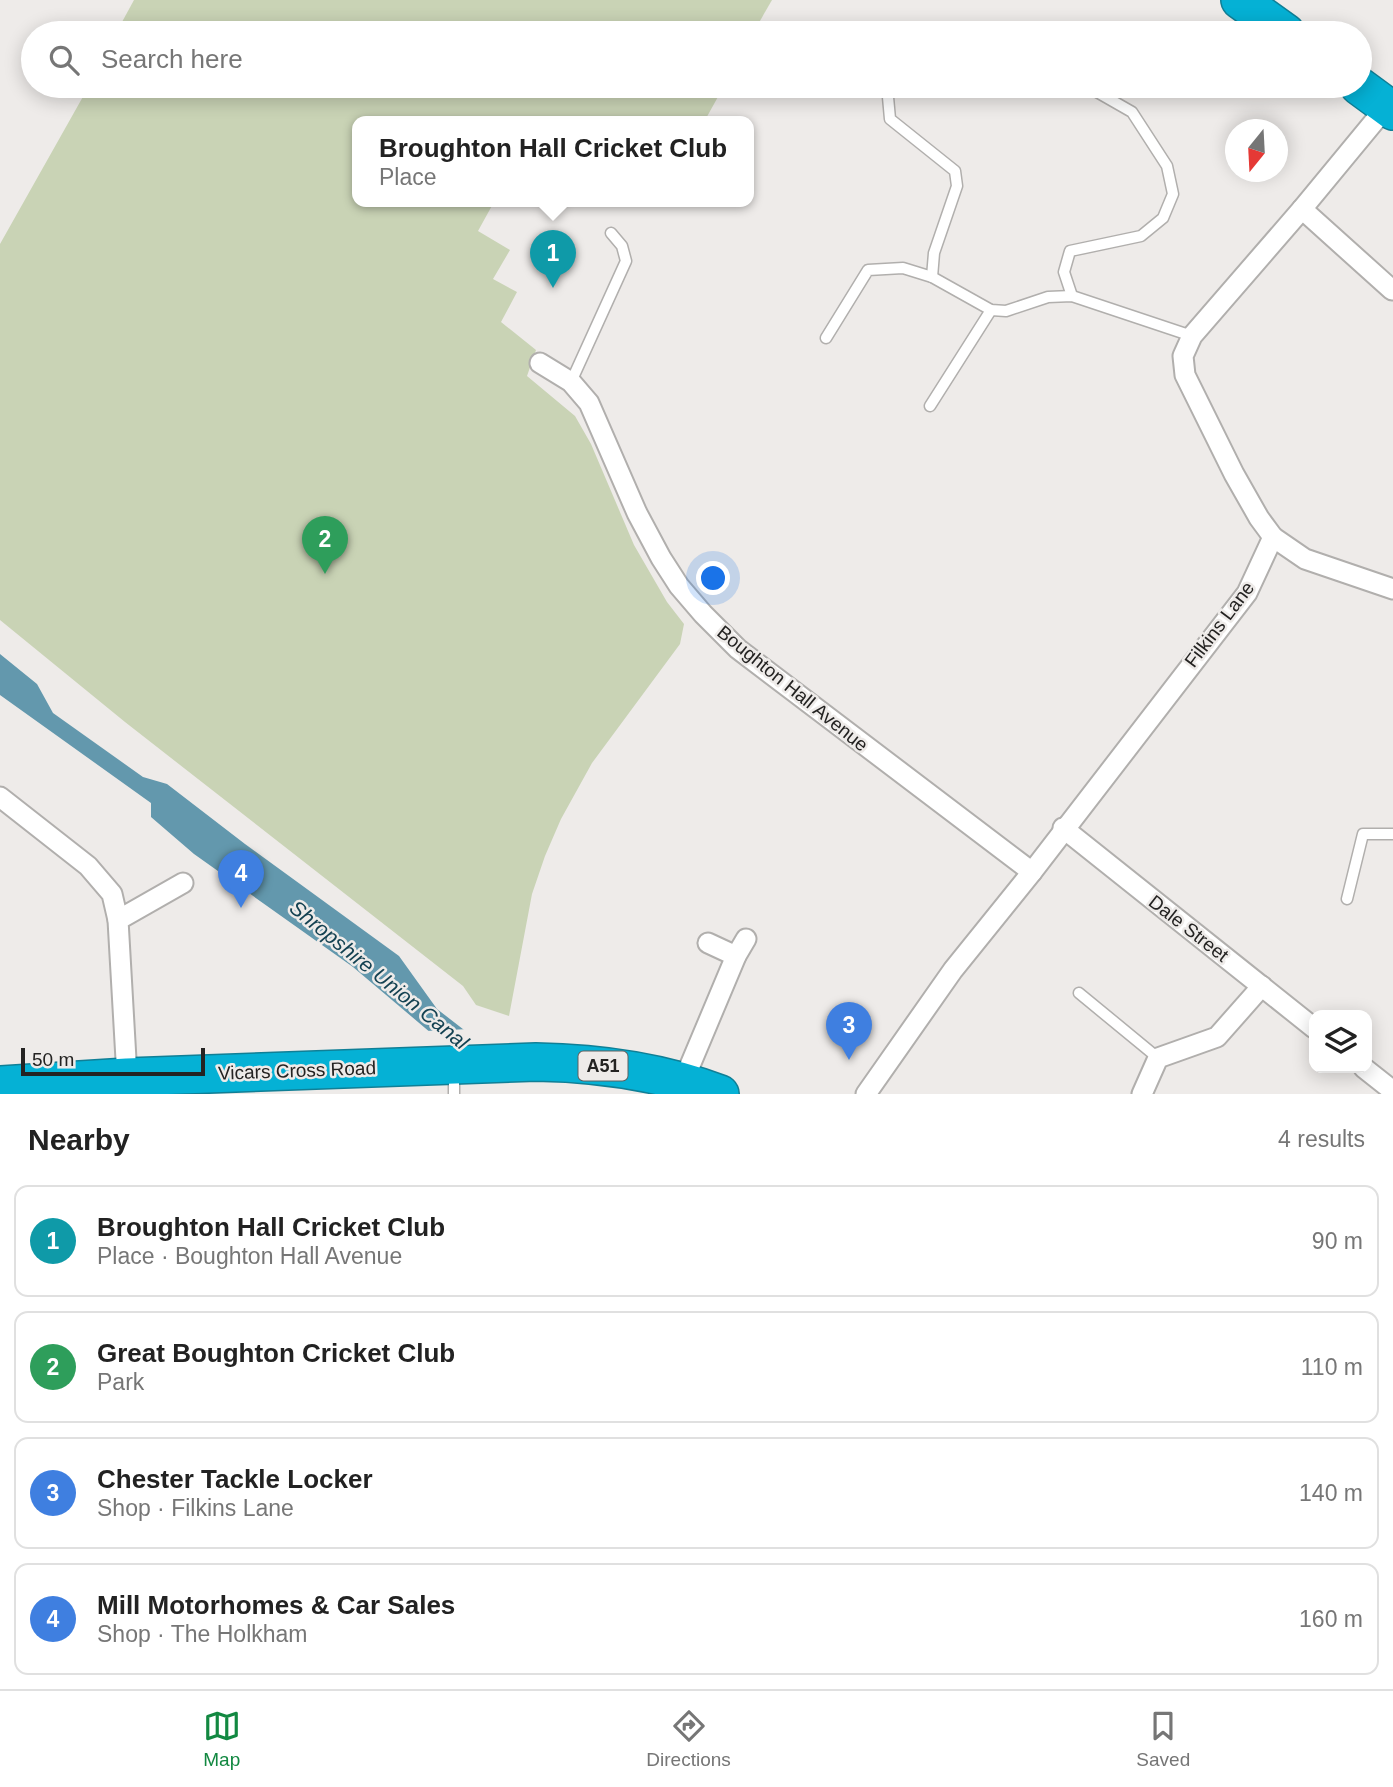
<!DOCTYPE html>
<meta charset="utf-8">
<style>
:root{--surface:#fff;--page:#f6f6f6;--text:#222;--muted:#767676;--line:#e0e0e0;--accent:#128841}
body{margin:0;font-family:Helvetica,sans-serif;background:var(--page);color:var(--text)}
.controls{position:absolute;right:21px;bottom:21px;display:grid;overflow:hidden;border-radius:14px;box-shadow:0 4px 18px #0003}
.controls button{width:63px;height:63px;display:grid;place-items:center;padding:0;border:0;border-bottom:2px solid var(--line);background:var(--surface);color:var(--text);font:35px sans-serif}
.compass{position:absolute;left:1225px;top:119px;width:63px;height:63px;border-radius:50%;background:var(--surface);box-shadow:0 4px 18px #0003;rotate:198deg}
.scale{position:absolute;left:21px;bottom:18px;width:184px;box-sizing:border-box;padding-left:7px;border:4px solid #242322;border-top:0;font-size:19px;line-height:24px;white-space:nowrap;color:#242322;-webkit-text-stroke:5px #eeebe9;paint-order:stroke}
.you{position:absolute;left:714px;top:579px;width:24px;height:24px;margin:-18px;border:5px solid #fff;border-radius:50%;background:#1a73e8;box-shadow:0 0 0 10px #1a73e833}
.badge{display:grid;place-items:center;width:46px;height:46px;border-radius:50%;background:var(--accent);color:#fff;font-size:23px;font-weight:700}
.pin{position:absolute;translate:-50% -58px;filter:drop-shadow(0 2px 4px #0008)}
.pin::after{content:'';position:absolute;top:37px;width:24px;height:21px;background:inherit;clip-path:polygon(0 0,100% 0,50% 100%)}
.popup{position:absolute;left:352px;top:116px;width:402px;height:91px;box-sizing:border-box;display:grid;place-content:center;border-radius:14px;background:var(--surface);filter:drop-shadow(0 2px 5px #0005);font-size:23px;white-space:nowrap;color:var(--muted)}
.popup b{font-size:26px;color:var(--text)}
.popup::after{content:'';position:absolute;left:50%;top:100%;margin-left:-14px;border:14px solid transparent;border-top-color:var(--surface)}
.list{margin:0;padding:0;list-style:none}
h2{display:flex;justify-content:space-between;align-items:center;height:91px;margin:0;padding:0 28px;font-size:30px}
h2 small{font-size:23px;font-weight:400;color:var(--muted)}
.list li{display:grid;grid-template-columns:46px 1fr auto;gap:21px;align-items:center;box-sizing:border-box;height:112px;margin:0 14px 14px;padding:0 14px;border:2px solid var(--line);border-radius:14px}
.list b{display:block;font-size:26px;white-space:nowrap}
.list p{margin:0;font-size:23px;white-space:nowrap;color:var(--muted)}
.list em{font-size:23px;font-style:normal;color:var(--muted)}
.icon{flex:none;width:38px;height:38px;fill:none;stroke:currentColor;stroke-width:2;stroke-linecap:round;stroke-linejoin:round}
.map{position:relative;flex:none;width:1393px;height:1094px;overflow:hidden}
.search{position:absolute;background:var(--surface);box-shadow:0 4px 18px #0003;left:21px;right:21px;top:21px;height:77px;display:flex;align-items:center;gap:18px;box-sizing:border-box;padding:0 24px;border-radius:38px;color:var(--muted);font-size:26px}
.sheet{height:595px;background:var(--surface)}
nav{display:flex;justify-content:space-around;align-items:center;box-sizing:border-box;height:98px;border-top:2px solid var(--line);background:var(--surface);font-size:19px;color:var(--muted)}
nav a{display:grid;justify-items:center;gap:4px}
nav .on{color:var(--accent)}
.map>svg:first-child{display:block}
.green{fill:#c9d3b5}
.water{fill:#6398ad}
.pier{fill:#eeebe9}
.lines{fill:none;stroke-linecap:round;stroke-linejoin:round}
.lane-casing{stroke:#b1afad;stroke-width:13}
.street-casing{stroke:#b1afad;stroke-width:23}
.highway-casing{stroke:#107f96;stroke-width:40}
.lane{stroke:#fff;stroke-width:10}
.street{stroke:#fff;stroke-width:19}
.highway{stroke:#05b1d5;stroke-width:37}
.labels{text-anchor:middle;stroke-width:5;stroke-linejoin:round;paint-order:stroke}
.shield{fill:#eeebe9;stroke:#615f5e;stroke-width:2}
.shield-label{font-size:18px;font-weight:bold;fill:#242322}
.street-label{font-size:19px;fill:#242322;stroke:#eeebe9}
.water-label{font-size:21px;font-style:italic;fill:#144252;stroke:#eeebe9}
</style>
<div class="map">
<svg width="1393" height="1094" viewBox="0 0 1393 1094">
<rect width="100%" height="100%" fill="#eeebe9"/>
<!-- green -->
<g class="green">
<path d="M134,0H772L753,33H116Z"/>
<path d="M89,86H724L704,122H357V202H494L478,231L510,250L493,279L517,292L501,322L536,350L527,376L575,416L591,444L634,545L667,602L684,624L680,644L592,763L561,819L545,856L532,894L509,1016L476,1005L463,986L125,722L0,620V244Z"/>
</g>
<!-- water -->
<path class="water" d="M0,654L37,684L53,713L143,777L167,784L245,844L399,956L437,1009L547,1094H503L353,967L194,854L151,817V803L0,695Z"/>
<!-- pier -->
<path class="pier" d="M469,1029L549,1091L551,1094H498L426,1031Z"/>
<g class="lines">
<!-- lane casing -->
<g class="lane-casing">
<g id="lane">
<path d="M887,86L890,119L955,171L957,186L934,253L932,277"/>
<path d="M1072,296L1064,272L1070,251L1141,236L1163,218L1173,194L1167,166L1132,112L1097,92"/>
<path d="M826,338L868,270L903,268L932,277L991,310L1006,311L1048,297L1072,296L1192,336"/>
<path d="M571,382L626,261L622,246L611,233"/>
<path d="M930,406L991,310"/>
<path d="M1347,899L1363,834H1393"/>
<path d="M1079,993L1158,1058"/>
<path d="M454,1071V1094"/>
</g>
</g>
<!-- street casing -->
<g class="street-casing">
<g id="street">
<path d="M1302,209L1392,290"/>
<path d="M540,363L571,382L589,403L637,513L661,558L679,586L703,614L738,649L1032,872"/>
<path d="M1273,537L1305,559L1393,589"/>
<path d="M0,797L88,866L112,894L118,920"/>
<path d="M1063,828L1314,1028"/>
<path d="M708,943L736,956"/>
<path d="M1364,1068L1388,1087"/>
<path d="M127,1077L118,920L183,883"/>
<path d="M683,1082L736,956L746,939"/>
<path d="M866,1094L953,970L1032,872L1247,593L1273,537L1259,518L1234,474L1185,375L1183,356L1192,336L1302,209L1387,106"/>
<path d="M1142,1094L1158,1058L1217,1037L1262,986"/>
</g>
</g>
<!-- highway casing -->
<g class="highway-casing">
<g id="highway">
<path d="M1240,0L1286,33"/>
<path d="M1359,86L1393,111"/>
<path d="M0,1085L127,1077L536,1062C598,1063 662,1072 720,1094"/>
</g>
</g>
<!-- lane -->
<use href="#lane" class="lane"/>
<!-- street -->
<use href="#street" class="street"/>
<!-- highway -->
<use href="#highway" class="highway"/>
</g>
<g class="labels">
<!-- shield labels -->
<rect class="shield" x="578.5" y="1051.5" width="49" height="29" rx="5"/>
<g class="shield-label">
<text x="603" y="1072">A51</text>
</g>
<!-- street labels -->
<g class="street-label">
<text transform="translate(1219 624) rotate(-53)" y="7">Filkins Lane</text>
<text transform="translate(793 688) rotate(39)" y="7">Boughton Hall Avenue</text>
<text transform="translate(1189 928) rotate(38)" y="7">Dale Street</text>
<text transform="translate(297 1070) rotate(-2)" y="7">Vicars Cross Road</text>
</g>
<!-- water labels -->
<g class="water-label">
<text transform="translate(379 975) rotate(39)" y="7">Shropshire Union Canal</text>
</g>
</g>
</svg>
<div class="controls">
<button><svg class="icon" aria-label="layers" viewBox="0 0 24 24"><path d="M12 4l9 5-9 5-9-5zM3 14l9 5 9-5"/></svg></button>
</div>
<svg class="compass" viewBox="-18 -18 36 36"><path d="M0-13l5 13h-10z" fill="#e53935"/><path d="M0 13l5-13h-10z" fill="#767676"/></svg>
<div class="scale">50 m</div>
<div class="you"></div>
<div class="pin badge" style="left:553px;top:288px;background:#0f9aa8">1</div>
<div class="popup"><b>Broughton Hall Cricket Club</b>Place</div>
<div class="pin badge" style="left:325px;top:574px;background:#2e9e5b">2</div>
<div class="pin badge" style="left:849px;top:1060px;background:#3f7fe0">3</div>
<div class="pin badge" style="left:241px;top:908px;background:#3f7fe0">4</div>
<div class="search"><svg class="icon" aria-label="search" viewBox="0 0 24 24"><circle cx="10" cy="10" r="6"/><path d="M15 15l6 6"/></svg>Search here</div>
</div>
<section class="sheet">
<h2>Nearby<small>4 results</small></h2>
<ul class="list">
<li><span class="badge" style="background:#0f9aa8">1</span><div><b>Broughton Hall Cricket Club</b><p>Place · Boughton Hall Avenue</p></div><em>90 m</em></li>
<li><span class="badge" style="background:#2e9e5b">2</span><div><b>Great Boughton Cricket Club</b><p>Park</p></div><em>110 m</em></li>
<li><span class="badge" style="background:#3f7fe0">3</span><div><b>Chester Tackle Locker</b><p>Shop · Filkins Lane</p></div><em>140 m</em></li>
<li><span class="badge" style="background:#3f7fe0">4</span><div><b>Mill Motorhomes &amp; Car Sales</b><p>Shop · The Holkham</p></div><em>160 m</em></li>
</ul>
</section>
<nav>
<a class="on"><svg class="icon" aria-label="map" viewBox="0 0 24 24"><path d="M3 6l6-2 6 2 6-2v14l-6 2-6-2-6 2zM9 4v14M15 6v14"/></svg>Map</a>
<a><svg class="icon" aria-label="directions" viewBox="0 0 24 24"><path d="M12 3l9 9-9 9-9-9zM9 14v-3h6M13 9l2 2-2 2"/></svg>Directions</a>
<a><svg class="icon" aria-label="saved" viewBox="0 0 24 24"><path d="M7 4h10v16l-5-4-5 4z"/></svg>Saved</a>
</nav>
